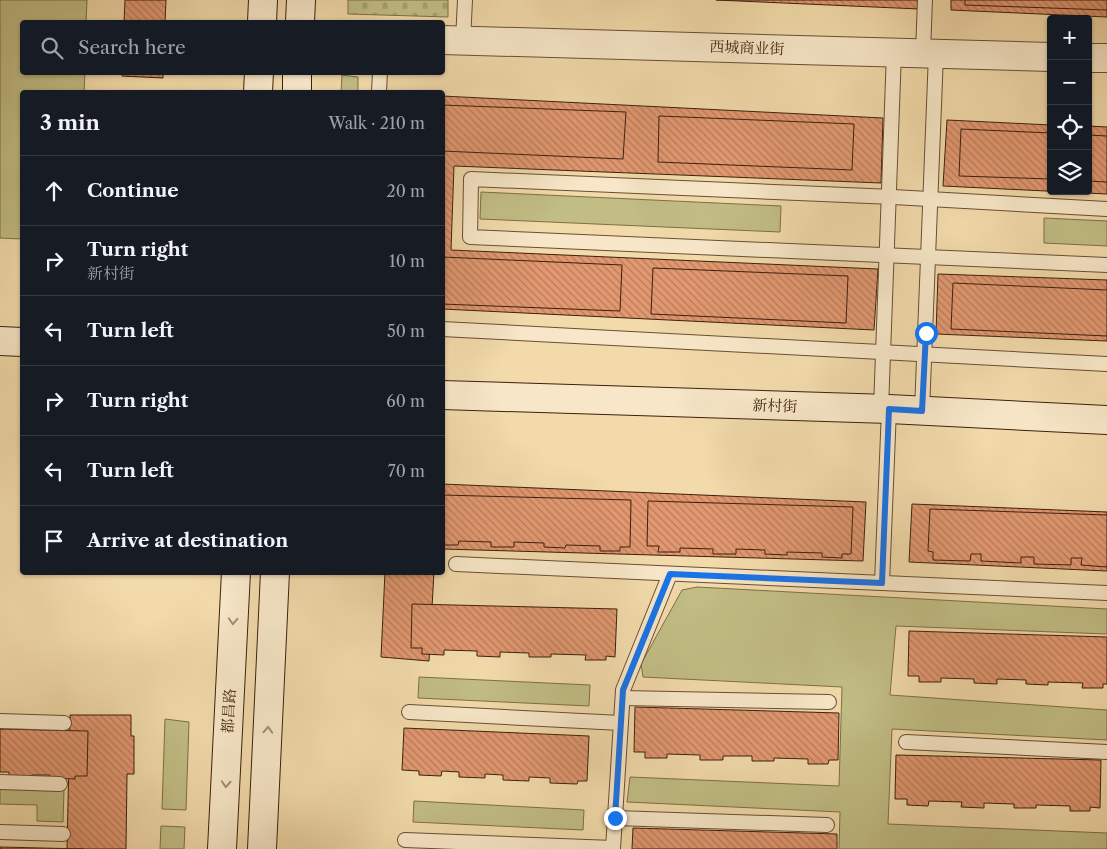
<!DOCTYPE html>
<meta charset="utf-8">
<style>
:root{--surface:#171b24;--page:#242831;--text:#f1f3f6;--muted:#9ea1a6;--line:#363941}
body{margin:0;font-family:"Libre Caslon Text","Noto Serif SC",serif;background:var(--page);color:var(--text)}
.controls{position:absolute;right:15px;top:15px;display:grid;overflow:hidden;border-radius:5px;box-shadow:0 1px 4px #0004}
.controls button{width:45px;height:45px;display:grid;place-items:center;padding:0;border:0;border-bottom:1px solid var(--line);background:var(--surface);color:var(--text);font:25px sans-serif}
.stop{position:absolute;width:15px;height:15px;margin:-11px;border:4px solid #1a73e8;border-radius:50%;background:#fff}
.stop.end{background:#1a73e8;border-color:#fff;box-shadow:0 1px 5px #0008}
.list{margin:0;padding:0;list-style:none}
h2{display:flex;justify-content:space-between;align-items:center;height:65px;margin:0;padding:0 20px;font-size:21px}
h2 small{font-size:16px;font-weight:400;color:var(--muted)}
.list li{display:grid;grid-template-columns:32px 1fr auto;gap:15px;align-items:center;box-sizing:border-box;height:70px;padding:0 20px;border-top:1px solid var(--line)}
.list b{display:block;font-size:19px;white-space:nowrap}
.list p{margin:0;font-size:16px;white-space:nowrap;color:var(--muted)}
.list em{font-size:16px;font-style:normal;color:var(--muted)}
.icon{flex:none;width:28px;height:28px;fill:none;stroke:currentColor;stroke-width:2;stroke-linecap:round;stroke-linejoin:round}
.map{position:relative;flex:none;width:1107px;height:849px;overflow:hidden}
.search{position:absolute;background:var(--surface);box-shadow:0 1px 4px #0004;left:20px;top:20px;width:425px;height:55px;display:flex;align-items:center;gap:12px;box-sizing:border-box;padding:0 18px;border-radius:5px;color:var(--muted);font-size:19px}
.panel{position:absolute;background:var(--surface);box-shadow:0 1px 4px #0004;left:20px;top:90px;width:425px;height:485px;border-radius:5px}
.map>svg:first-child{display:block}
.cemetery{fill:url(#cemetery-stones);stroke:#7f6e48}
.green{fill:#c1bd84;stroke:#7f6e48}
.building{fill:url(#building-back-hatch);stroke:#3d1f0d}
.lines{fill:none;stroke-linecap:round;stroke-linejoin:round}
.lane-casing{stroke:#6a4e34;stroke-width:16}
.street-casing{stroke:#6a4e34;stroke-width:30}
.secondary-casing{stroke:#3d1f0d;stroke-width:30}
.lane{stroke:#f7e7c8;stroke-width:14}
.street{stroke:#f7e7c8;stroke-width:28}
.secondary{stroke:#f7e7c8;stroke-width:28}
.oneway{stroke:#a38d74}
.route{stroke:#1a73e8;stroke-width:6}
.labels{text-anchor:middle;stroke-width:4;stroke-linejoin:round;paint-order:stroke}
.street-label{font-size:15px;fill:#3d1f0d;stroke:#f7e7c8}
</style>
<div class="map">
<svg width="1107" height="849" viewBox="0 0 1107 849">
<defs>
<pattern id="cemetery-stones" width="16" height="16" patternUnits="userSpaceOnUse" patternTransform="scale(1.25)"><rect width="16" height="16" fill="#c1bd84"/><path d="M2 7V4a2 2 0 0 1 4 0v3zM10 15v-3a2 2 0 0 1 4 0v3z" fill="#a7a271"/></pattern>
<pattern id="building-back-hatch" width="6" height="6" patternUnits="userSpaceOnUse" patternTransform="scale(1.25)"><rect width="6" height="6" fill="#e29871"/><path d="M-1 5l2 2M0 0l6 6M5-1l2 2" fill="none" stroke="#b87b5b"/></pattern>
</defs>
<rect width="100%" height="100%" fill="#f2daaa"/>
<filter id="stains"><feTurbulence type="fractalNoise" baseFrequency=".004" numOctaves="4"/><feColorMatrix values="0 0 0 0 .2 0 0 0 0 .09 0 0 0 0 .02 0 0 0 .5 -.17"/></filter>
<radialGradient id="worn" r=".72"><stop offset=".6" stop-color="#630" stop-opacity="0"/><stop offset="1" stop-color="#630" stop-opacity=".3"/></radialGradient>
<!-- cemetery -->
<path class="cemetery" d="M348,0H448V17L348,14Z"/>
<!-- green -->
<g class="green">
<path d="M0,0H87L86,22H22V72L85,73L84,92H22V239L0,238Z"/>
<path d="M342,75L358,77V92H341Z"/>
<path d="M481,192L781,206L780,232L480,219Z"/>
<path d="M1044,218L1107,221V246L1044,243Z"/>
<path d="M697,587L1107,609V634L896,626L890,695L1107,710V740L892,729L888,824L1107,833V849H839L840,812L627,802L630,777L839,786L842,687L643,677L641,664L682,590Z"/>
<path d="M419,677L590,685L589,706L418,698Z"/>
<path d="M165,719L189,722L186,810L162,809Z"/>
<path d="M0,789L64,790L63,822L37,821V805L0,804Z"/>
<path d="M414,801L584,810L583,830L413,822Z"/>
<path d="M161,826L185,827L184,849H160Z"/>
</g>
<!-- building -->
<g class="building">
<path d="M125,0H166L165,22H124Z"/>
<path d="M716,0H919V9Z"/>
<path d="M951,0H1107V17L951,10Z"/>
<path d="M965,0H1107V10L965,5Z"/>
<path d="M122,72H163V78L122,76Z"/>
<path d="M442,96L883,118L881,183L454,166L451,250L878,269L874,330L442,309Z"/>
<path d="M442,105L626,112L623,159L442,151Z"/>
<path d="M659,116L854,124L852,170L658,162Z"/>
<path d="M947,120L1051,125V191H1088V126L1107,127V194L943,186Z"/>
<path d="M961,129L1051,133V179L959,176Z"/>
<path d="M1088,135L1107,136V182L1088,181Z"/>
<path d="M442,257L622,265L620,311L442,304Z"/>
<path d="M653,268L848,276L846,323L651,314Z"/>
<path d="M938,274L1107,280V341L936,334Z"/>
<path d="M953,283L1107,290V336L951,329Z"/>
<path d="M442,484L866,502L863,561L442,549Z"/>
<path d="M442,495L631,500L630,547H620V551H600V546L566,545L565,548L544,547V543L514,542V547H491V542L459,541L458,545H442Z"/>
<path d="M648,501L853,507L851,554H842V558L822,557V553L787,552V555L765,554V550L736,549V554H713V549L680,548V552H658L659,546H647Z"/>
<path d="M912,504L1107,512V571L909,562Z"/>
<path d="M930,509L1107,515V567L1081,565L1082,558H1071V565L1034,564V557H1021V563L981,561V554H971L970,561L933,560V552L928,551Z"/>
<path d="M385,572H434L429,661L381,657Z"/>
<path d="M412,604L617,609L615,657L606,656V660H585L586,655L551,654V657H529V653L500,652V657L477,656V651L444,650V655L422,654V648H411Z"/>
<path d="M909,631L1107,637V684H1103V688H1082L1083,683L1048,682V685L1026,684V680L997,679V684L974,683V679L941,678V682H919V676H908Z"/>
<path d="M635,707L839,713L838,760H829L828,764H808V759L774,758V761H752V756H723V760H700V755L667,754V758H645V752H634Z"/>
<path d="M70,715H131V736H134V774H127L126,849H67Z"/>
<path d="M404,728L589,736L587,781H578L577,784L550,783V778L529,777V781L503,780V775L485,774V778L459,777V772L442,771L441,776L419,775V771L402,770Z"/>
<path d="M0,729L88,731L87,776H75V779L50,778V775H32V777H9V772H0Z"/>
<path d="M896,755L1101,760L1100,808L1090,807V811H1070V806L1036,805V808H1014V804L984,803V808L961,807L962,802L929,801L928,806L907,805V799H895Z"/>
<path d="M633,828L837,834V849H632Z"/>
<path d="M0,847L84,849H0Z"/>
</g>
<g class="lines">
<!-- lane casing -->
<g class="lane-casing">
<g id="lane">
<path d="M463,41L465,0"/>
<path d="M923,53L925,0"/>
<path d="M379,92L380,72"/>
<path d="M1107,209L893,197L471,179L470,237L1107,265"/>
<path d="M442,329L1107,364"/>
<path d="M881,409L894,52"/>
<path d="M922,411L936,54"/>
<path d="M456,564L1107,593"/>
<path d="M882,583L889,409"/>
<path d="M623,698L829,702"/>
<path d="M409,712L621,723"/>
<path d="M0,721L64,723"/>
<path d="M906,742L1107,752"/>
<path d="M0,782L60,784"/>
<path d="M615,818L827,825"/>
<path d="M0,832L63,834"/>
<path d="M405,840L613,848"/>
<path d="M613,849L623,690L670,574"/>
</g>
</g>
<!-- street casing -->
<g class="street-casing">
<g id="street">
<path d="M442,40L1051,57"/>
<path d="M1088,58H1107"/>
</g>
</g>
<!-- secondary casing -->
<g class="secondary-casing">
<g id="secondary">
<path d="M262,22L263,0"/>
<path d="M300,22L301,0"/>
<path d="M258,92L259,72"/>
<path d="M297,92V72"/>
<path d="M0,341L22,342"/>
<path d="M442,395L889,409L1107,420"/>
<path d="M222,849L236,572"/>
<path d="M262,849L275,572"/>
</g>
</g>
<!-- lane -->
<use href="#lane" class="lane"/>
<!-- street -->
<use href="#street" class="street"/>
<!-- secondary -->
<use href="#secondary" class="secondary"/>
</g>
<!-- one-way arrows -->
<defs><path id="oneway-chevron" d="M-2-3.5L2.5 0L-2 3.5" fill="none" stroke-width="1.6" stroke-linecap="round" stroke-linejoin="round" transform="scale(1.25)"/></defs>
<g class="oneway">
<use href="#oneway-chevron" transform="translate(233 621) rotate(93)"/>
<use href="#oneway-chevron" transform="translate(268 730) rotate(-87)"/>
<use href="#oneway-chevron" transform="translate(226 784) rotate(93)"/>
</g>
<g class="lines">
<!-- route -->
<path class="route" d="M615,818L623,690L670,574L882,583L889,409L922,411L926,333"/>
</g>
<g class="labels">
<!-- street labels -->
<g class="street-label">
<text transform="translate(747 48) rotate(2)" y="5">西城商业街</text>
<text transform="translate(775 406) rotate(2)" y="5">新村街</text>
<text transform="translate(229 711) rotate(-87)" y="5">都昌路</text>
</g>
</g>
<rect width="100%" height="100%" filter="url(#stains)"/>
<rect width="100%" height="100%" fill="url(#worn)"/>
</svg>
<div class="controls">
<button>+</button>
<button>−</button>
<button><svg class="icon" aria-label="locate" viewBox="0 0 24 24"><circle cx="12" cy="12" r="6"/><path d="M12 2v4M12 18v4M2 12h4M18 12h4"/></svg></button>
<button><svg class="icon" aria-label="layers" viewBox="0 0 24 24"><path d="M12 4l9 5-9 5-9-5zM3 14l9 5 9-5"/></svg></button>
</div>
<div class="stop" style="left:926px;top:333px"></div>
<div class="stop end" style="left:615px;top:818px"></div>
<div class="search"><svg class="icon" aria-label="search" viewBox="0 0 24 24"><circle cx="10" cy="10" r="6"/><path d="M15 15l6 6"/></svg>Search here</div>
<section class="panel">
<h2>3 min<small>Walk · 210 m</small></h2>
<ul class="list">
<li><svg class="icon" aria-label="ahead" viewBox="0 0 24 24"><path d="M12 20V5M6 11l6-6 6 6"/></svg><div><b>Continue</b></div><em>20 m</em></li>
<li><svg class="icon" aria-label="right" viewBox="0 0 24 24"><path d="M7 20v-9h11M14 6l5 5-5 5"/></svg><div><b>Turn right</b><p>新村街</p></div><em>10 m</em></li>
<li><svg class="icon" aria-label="left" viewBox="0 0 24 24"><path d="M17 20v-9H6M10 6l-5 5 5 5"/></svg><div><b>Turn left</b></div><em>50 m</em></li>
<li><svg class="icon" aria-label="right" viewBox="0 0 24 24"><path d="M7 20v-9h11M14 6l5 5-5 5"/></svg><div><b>Turn right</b></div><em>60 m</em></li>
<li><svg class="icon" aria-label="left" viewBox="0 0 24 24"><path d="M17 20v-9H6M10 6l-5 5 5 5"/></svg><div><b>Turn left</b></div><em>70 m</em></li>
<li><svg class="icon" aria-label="arrive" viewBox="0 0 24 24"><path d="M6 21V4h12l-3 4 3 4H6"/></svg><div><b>Arrive at destination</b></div></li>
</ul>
</section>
</div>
